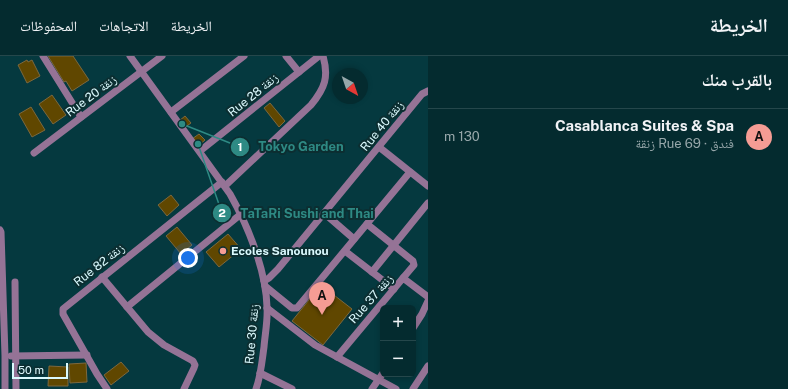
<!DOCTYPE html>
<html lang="ar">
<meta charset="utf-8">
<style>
:root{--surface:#042b2f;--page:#0d3337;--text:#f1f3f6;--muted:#97a7aa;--line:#25474b;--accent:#f59c94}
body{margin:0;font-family:"Public Sans","Noto Naskh Arabic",sans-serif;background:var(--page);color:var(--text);direction:rtl}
.controls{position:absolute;right:12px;bottom:12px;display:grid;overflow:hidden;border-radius:6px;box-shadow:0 2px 6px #0003}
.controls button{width:36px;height:36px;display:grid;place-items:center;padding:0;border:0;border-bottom:1px solid var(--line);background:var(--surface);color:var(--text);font:20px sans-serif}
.compass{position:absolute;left:332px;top:12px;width:36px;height:36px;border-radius:50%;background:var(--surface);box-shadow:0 2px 6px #0003;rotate:140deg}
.scale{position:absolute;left:12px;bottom:10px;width:56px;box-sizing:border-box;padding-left:4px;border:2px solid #dbfafe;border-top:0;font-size:11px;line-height:14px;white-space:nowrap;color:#dbfafe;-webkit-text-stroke:3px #0c2e31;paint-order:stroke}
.you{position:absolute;left:188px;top:202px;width:14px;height:14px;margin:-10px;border:3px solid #fff;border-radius:50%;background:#1a73e8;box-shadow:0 0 0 6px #1a73e833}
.badge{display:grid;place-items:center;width:26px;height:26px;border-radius:50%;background:var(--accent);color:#111;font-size:13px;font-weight:700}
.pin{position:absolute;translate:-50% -33px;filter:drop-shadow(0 1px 2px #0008)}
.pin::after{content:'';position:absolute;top:21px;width:14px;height:12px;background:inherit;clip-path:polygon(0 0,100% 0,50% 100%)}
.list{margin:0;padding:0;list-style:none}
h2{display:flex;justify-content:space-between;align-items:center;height:52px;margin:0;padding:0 16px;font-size:17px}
h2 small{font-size:13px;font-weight:400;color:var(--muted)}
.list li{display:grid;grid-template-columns:26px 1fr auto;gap:12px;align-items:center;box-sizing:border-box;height:56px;padding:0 16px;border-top:1px solid var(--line)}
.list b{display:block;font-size:15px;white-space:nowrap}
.list p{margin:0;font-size:13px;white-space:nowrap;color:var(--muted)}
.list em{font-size:13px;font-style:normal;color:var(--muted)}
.map{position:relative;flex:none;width:428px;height:333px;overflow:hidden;direction:ltr}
header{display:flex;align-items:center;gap:24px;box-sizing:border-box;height:56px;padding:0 20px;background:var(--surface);border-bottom:1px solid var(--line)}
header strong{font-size:19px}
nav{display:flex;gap:22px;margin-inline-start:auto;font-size:14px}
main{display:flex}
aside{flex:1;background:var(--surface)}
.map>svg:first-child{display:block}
.building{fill:#604700;stroke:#7c683e}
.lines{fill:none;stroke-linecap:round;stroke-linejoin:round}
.minor{stroke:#957396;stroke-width:7}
.poi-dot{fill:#f59c94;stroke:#0c2e31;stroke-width:1.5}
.labels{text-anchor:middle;stroke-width:4;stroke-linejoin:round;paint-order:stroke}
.street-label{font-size:12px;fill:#dbfafe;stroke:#0c2e31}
.poi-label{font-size:12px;font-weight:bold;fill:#dbfafe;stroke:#0c2e31;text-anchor:start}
.leader{fill:none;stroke:#2e8a84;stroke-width:1.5}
.callout-dot{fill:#2e8a84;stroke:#0c2e31;stroke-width:1.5}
.mark-label{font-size:12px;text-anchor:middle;font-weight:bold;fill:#fff}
.callout-label{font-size:13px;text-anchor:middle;font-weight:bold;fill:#2e8a84;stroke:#0c2e31;stroke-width:4;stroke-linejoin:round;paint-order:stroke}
</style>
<header>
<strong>الخريطة</strong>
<nav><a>الخريطة</a><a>الاتجاهات</a><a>المحفوظات</a></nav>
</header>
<main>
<aside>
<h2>بالقرب منك<small></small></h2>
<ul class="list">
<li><span class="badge">A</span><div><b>Casablanca Suites &amp; Spa</b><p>فندق · Rue 69 زنقة</p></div><em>130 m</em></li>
</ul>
</aside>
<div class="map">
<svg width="428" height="333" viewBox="0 0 428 333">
<rect width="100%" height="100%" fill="#05393f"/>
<!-- building -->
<g class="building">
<path d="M48,0H73L89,24L72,35L66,25L64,26Z"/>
<path d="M27,4L28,6L32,4L40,20L27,27L18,9Z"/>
<path d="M52,39L66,59L53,68L39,48Z"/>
<path d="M270,47L285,65L279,71L264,52Z"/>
<path d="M31,51L45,74L32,81L19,58Z"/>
<path d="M185,60L191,67L184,72L179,65Z"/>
<path d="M199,78L205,84L198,90L192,83Z"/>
<path d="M171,139L179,149L167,160L158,149Z"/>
<path d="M177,171L192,189L181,198L166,180Z"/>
<path d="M228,178L241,193L219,211L206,196Z"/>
<path d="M321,229L352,253L323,289L292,265Z"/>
<path d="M121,306L129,315L111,329L104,319Z"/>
<path d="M86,307L87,326L70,327L69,308Z"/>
<path d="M49,310L68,311V330H48Z"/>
</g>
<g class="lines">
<!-- minor -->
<g class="minor">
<path d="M43,0L81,61"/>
<path d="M130,0L230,138C248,170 266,214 267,251C268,264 265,278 264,291C262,305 261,319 256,333"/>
<path d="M286,0L299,16"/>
<path d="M171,56L244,0"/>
<path d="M379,91L428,130"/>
<path d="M200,95L319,0"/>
<path d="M34,97L162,0"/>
<path d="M225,130L311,49C325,32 329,21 323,0"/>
<path d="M324,157L354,183"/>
<path d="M367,168L413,205L414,209L403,222"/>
<path d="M0,174L1,176L5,300V333"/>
<path d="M345,195L394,233"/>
<path d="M372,216L428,147"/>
<path d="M102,221L148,276L164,289L193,305L195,309L194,312L184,333"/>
<path d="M264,225L269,222L278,213L422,38L428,35"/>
<path d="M15,226L16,333"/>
<path d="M265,230L292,252H297L410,116"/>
<path d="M127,251L241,158"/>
<path d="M267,252L315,289L396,333"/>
<path d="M413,272L422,258L428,245"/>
<path d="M11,300L87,299"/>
<path d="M337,301L403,222L428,241"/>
<path d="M260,317L292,333"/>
<path d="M107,333L97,318L63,258V253L222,126"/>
<path d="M372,333L383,317"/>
<path d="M413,333L428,310"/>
</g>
</g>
<!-- markers -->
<circle class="poi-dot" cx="223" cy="195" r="4"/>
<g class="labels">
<!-- street labels -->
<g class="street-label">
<text transform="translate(253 39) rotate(-39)" y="4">Rue 28 زنقة</text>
<text transform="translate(91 40) rotate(-37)" y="4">Rue 20 زنقة</text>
<text transform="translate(382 70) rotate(-51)" y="4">Rue 40 زنقة</text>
<text transform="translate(99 209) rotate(-38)" y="4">Rue 82 زنقة</text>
<text transform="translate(371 243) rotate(-49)" y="4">Rue 37 زنقة</text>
<text transform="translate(252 278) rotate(-85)" y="4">Rue 30 زنقة</text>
</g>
<!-- poi labels -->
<g class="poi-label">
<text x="231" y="199">Ecoles Sanounou</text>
</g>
</g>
<!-- callouts -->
<path class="leader" d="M182 68L240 91M198 88L222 157"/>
<g class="callout-dot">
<circle cx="182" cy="68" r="4"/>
<circle cx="198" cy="88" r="4"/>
<circle cx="240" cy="91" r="10"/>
<circle cx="222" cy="157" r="10"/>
</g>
<g class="mark-label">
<text x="240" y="95">1</text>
<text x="222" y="161">2</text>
</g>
<g class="callout-label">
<text x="301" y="95">Tokyo Garden</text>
<text x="307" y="162">TaTaRi Sushi and Thai</text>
</g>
</svg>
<div class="controls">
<button>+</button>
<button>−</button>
</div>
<svg class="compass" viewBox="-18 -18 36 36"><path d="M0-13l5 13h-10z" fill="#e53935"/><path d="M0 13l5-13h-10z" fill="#97a7aa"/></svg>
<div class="scale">50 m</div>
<div class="you"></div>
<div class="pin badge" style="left:322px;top:259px">A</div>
</div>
</main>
